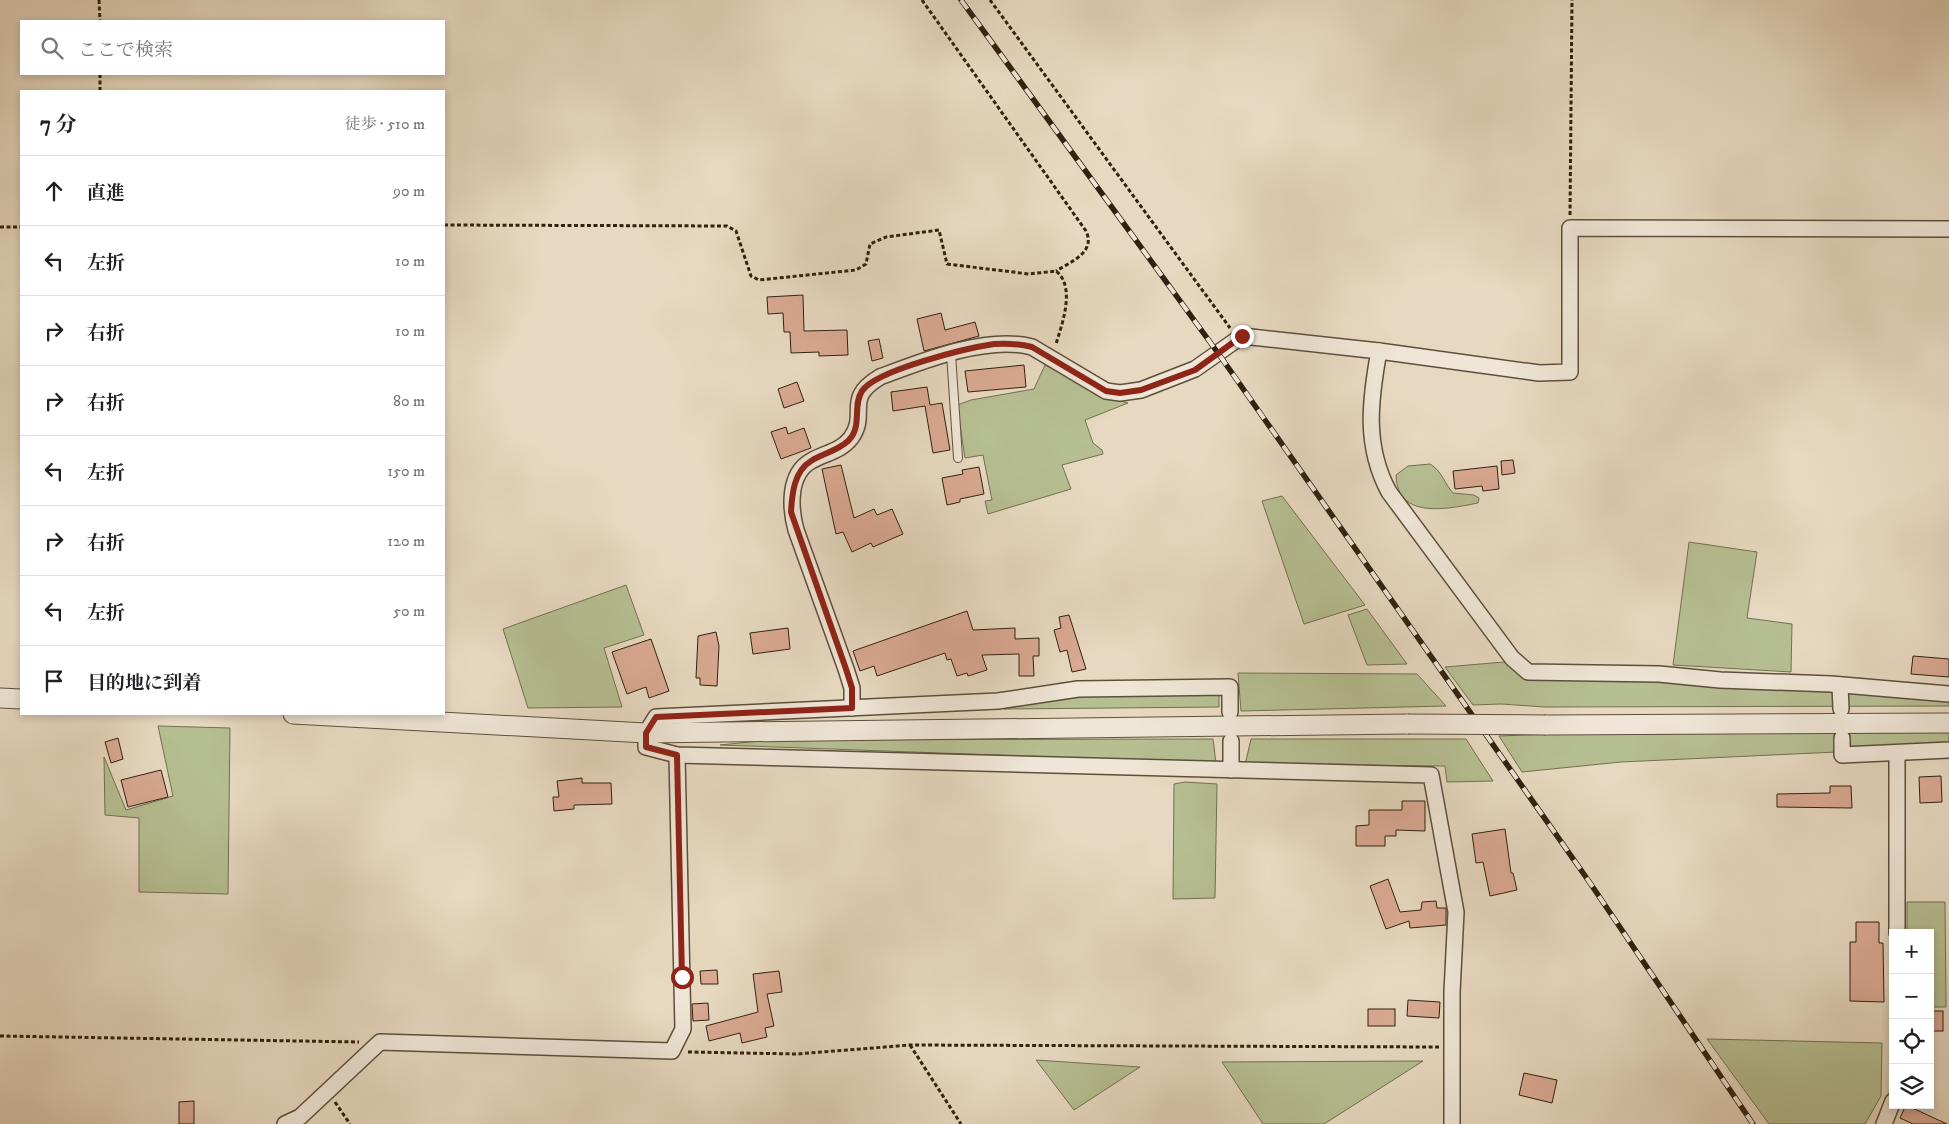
<!DOCTYPE html>
<html lang="ja">
<meta charset="utf-8">
<style>
:root{--surface:#fff;--page:#f6f6f6;--text:#202124;--muted:#757577;--line:#e0e0e0}
body{margin:0;font-family:"IM FELL DW Pica","Noto Serif JP",serif;background:var(--page);color:var(--text)}
.controls{position:absolute;right:15px;bottom:15px;display:grid;overflow:hidden;border-radius:0px;box-shadow:0 2px 8px #0003}
.controls button{width:45px;height:45px;display:grid;place-items:center;padding:0;border:0;border-bottom:1px solid var(--line);background:var(--surface);color:var(--text);font:25px sans-serif}
.stop{position:absolute;width:15px;height:15px;margin:-11px;border:4px solid #8f2418;border-radius:50%;background:#fff}
.stop.end{background:#8f2418;border-color:#fff;box-shadow:0 1px 5px #0008}
.list{margin:0;padding:0;list-style:none}
h2{display:flex;justify-content:space-between;align-items:center;height:65px;margin:0;padding:0 20px;font-size:21px}
h2 small{font-size:16px;font-weight:400;color:var(--muted)}
.list li{display:grid;grid-template-columns:32px 1fr auto;gap:15px;align-items:center;box-sizing:border-box;height:70px;padding:0 20px;border-top:1px solid var(--line)}
.list b{display:block;font-size:19px;white-space:nowrap}
.list em{font-size:16px;font-style:normal;color:var(--muted)}
.icon{flex:none;width:28px;height:28px;fill:none;stroke:currentColor;stroke-width:2;stroke-linecap:round;stroke-linejoin:round}
.map{position:relative;flex:none;width:1949px;height:1124px;overflow:hidden}
.search{position:absolute;background:var(--surface);box-shadow:0 2px 8px #0003;left:20px;top:20px;width:425px;height:55px;display:flex;align-items:center;gap:12px;box-sizing:border-box;padding:0 18px;border-radius:0px;color:var(--muted);font-size:19px}
.panel{position:absolute;background:var(--surface);box-shadow:0 2px 8px #0003;left:20px;top:90px;width:425px;height:625px;border-radius:0px}
.map>svg:first-child{display:block}
.green{fill:#b6bf92;stroke:#737050}
.building{fill:#daa993;stroke:#30210e}
.lines{fill:none;stroke-linecap:round;stroke-linejoin:round}
.service-casing{stroke:#5e4f3b;stroke-width:10}
.minor-casing{stroke:#5e4f3b;stroke-width:18}
.tertiary-casing{stroke:#5e4f3b;stroke-width:21}
.path{stroke:#30210e;stroke-width:3;stroke-dasharray:4 2.5;stroke-linecap:butt}
.service{stroke:#efe6d7;stroke-width:8}
.minor{stroke:#efe6d7;stroke-width:15}
.tertiary{stroke:#efe6d7;stroke-width:19}
.rail-casing{stroke:#30210e;stroke-width:5.5}
.rail{stroke:#efe6d7;stroke-width:4;stroke-dasharray:11;stroke-linecap:butt}
.tertiary-bridge-casing{stroke:#5e4f3b;stroke-width:21;stroke-linecap:butt}
.tertiary-bridge{stroke:#efe6d7;stroke-width:19}
.route{stroke:#8f2418;stroke-width:6}
</style>
<div class="map">
<svg width="1949" height="1124" viewBox="0 0 1949 1124">
<rect width="100%" height="100%" fill="#e7d9c1"/>
<filter id="stains"><feTurbulence type="fractalNoise" baseFrequency=".004" numOctaves="4"/><feColorMatrix values="0 0 0 0 .2 0 0 0 0 .09 0 0 0 0 .02 0 0 0 .5 -.17"/></filter>
<radialGradient id="worn" r=".72"><stop offset=".6" stop-color="#630" stop-opacity="0"/><stop offset="1" stop-color="#630" stop-opacity=".3"/></radialGradient>
<!-- green -->
<g class="green">
<path d="M1045,365L1107,397L1128,403L1085,420L1093,443L1102,450L1103,454L1062,465L1071,489L988,514L985,501L992,500L983,455L965,458L957,405L971,400L1034,389Z"/>
<path d="M1430,464C1442,471 1444,483 1453,493L1474,495L1479,498L1478,503C1447,509 1397,520 1396,475L1408,466Z"/>
<path d="M1282,496L1365,605L1304,624L1262,501Z"/>
<path d="M1689,542L1757,552L1747,618L1792,624L1791,672L1673,665Z"/>
<path d="M626,585L644,635L604,648L622,707L528,708L503,629Z"/>
<path d="M1367,609L1407,664L1367,665L1348,615Z"/>
<path d="M1504,662L1521,675L1652,678L1949,699V706L1545,707L1501,704L1473,705L1445,667Z"/>
<path d="M1238,673L1417,674L1446,706L1241,711Z"/>
<path d="M1219,691V707L1004,709L1084,694Z"/>
<path d="M158,726L230,728L228,894L139,892V818L105,815L104,757L126,810L173,796Z"/>
<path d="M1846,731H1949V744L1848,751Z"/>
<path d="M1607,732H1838L1837,752L1621,762L1522,772L1499,736Z"/>
<path d="M1213,739L1216,763L720,745L769,740Z"/>
<path d="M1251,739H1466L1493,781L1447,782L1445,766L1245,765Z"/>
<path d="M1185,782L1217,784L1215,898L1173,899L1174,784Z"/>
<path d="M1907,902H1945L1946,1007H1930V933H1907Z"/>
<path d="M1707,1039L1882,1043L1881,1096L1865,1124H1769Z"/>
<path d="M1036,1060L1140,1067L1074,1110Z"/>
<path d="M1423,1061L1324,1124H1263L1222,1062Z"/>
</g>
<!-- building -->
<g class="building">
<path d="M803,295L804,331L847,330L848,355L819,356V352L791,353L790,332H784L783,313L768,314L767,297Z"/>
<path d="M941,313L945,330L975,322L979,336L924,351L917,319Z"/>
<path d="M879,339L883,358L872,361L868,341Z"/>
<path d="M1024,365L1026,387L968,392L965,371Z"/>
<path d="M797,382L804,401L784,408L778,389Z"/>
<path d="M927,387L930,405L942,403L950,450L933,453L925,406L893,411L891,392Z"/>
<path d="M786,427L788,434L804,428L811,448L781,459L771,432Z"/>
<path d="M1513,460L1515,473L1502,475L1501,461Z"/>
<path d="M841,465L854,518L874,509L877,515L892,509L903,534L873,547L871,543L852,552L843,532L836,534L822,469Z"/>
<path d="M1497,466L1499,489L1483,491L1482,486L1455,489L1453,471Z"/>
<path d="M979,467L984,494L960,499V502L947,505L942,478L963,474L962,470Z"/>
<path d="M967,611L973,630L1015,628V639L1039,638V656H1033L1034,676H1019V654L982,655L987,670L968,676L967,673L957,676L951,659L947,660L945,653L877,676L874,666L860,671L853,651Z"/>
<path d="M1069,615L1086,669L1072,672L1067,650L1060,652L1054,630L1061,628L1059,617Z"/>
<path d="M788,628L790,649L753,654L750,633Z"/>
<path d="M716,632L719,646L717,686L700,685V678H696L698,636Z"/>
<path d="M651,639L669,691L649,698L646,687L627,694L612,652Z"/>
<path d="M1913,656L1949,659V677L1911,674Z"/>
<path d="M118,738L123,759L111,763L105,742Z"/>
<path d="M161,770L168,797L128,807L121,780Z"/>
<path d="M1941,776L1942,802L1920,803L1919,777Z"/>
<path d="M582,778V783H611L612,804L574,805V809L554,811L553,797H559L557,781Z"/>
<path d="M1830,786H1851L1852,808L1777,807V794L1830,793Z"/>
<path d="M1402,801H1425V831L1396,830V836H1385V846H1356V826L1369,825V810H1402Z"/>
<path d="M1505,829L1511,873H1513L1517,890L1490,896L1483,862L1476,863L1472,834Z"/>
<path d="M1388,879L1400,912L1421,910L1422,902L1436,901L1437,908H1446V925L1410,928L1409,921L1386,929L1370,886Z"/>
<path d="M1856,922H1879V943H1883L1884,1002L1850,1001V942H1856Z"/>
<path d="M717,970L718,984H701L700,971Z"/>
<path d="M779,971L782,992L767,994L774,1026L765,1028L767,1037L742,1043L740,1033L709,1041L706,1026L758,1012L753,974Z"/>
<path d="M1408,1000L1440,1002L1439,1018L1407,1016Z"/>
<path d="M708,1003L709,1020L693,1021L692,1004Z"/>
<rect x="1368" y="1009" width="27" height="17"/>
<rect x="1930" y="1011" width="13" height="20"/>
<path d="M1524,1073L1557,1080L1552,1103L1519,1095Z"/>
<path d="M194,1101V1124H179V1102Z"/>
<path d="M1906,1105L1947,1124H1913L1900,1118Z"/>
</g>
<g class="lines">
<!-- service casing -->
<g class="service-casing">
<path id="service" d="M951,354L958,458"/>
</g>
<!-- minor casing -->
<g class="minor-casing">
<g id="minor">
<path d="M1379,351C1370,400 1364,446 1389,492L1512,658L1528,672L1659,674L1720,680L1831,684L1949,694"/>
<path d="M1840,685L1841,709"/>
<path d="M852,708V688L846,669L796,530C790,508 788,474 811,461C825,453 841,451 851,438C869,413 843,399 880,377C922,361 987,335 1032,347L1106,391L1120,393L1141,390L1195,369L1242,336L1379,351L1539,373L1570,372V228L1949,229"/>
<path d="M1230,712V687L1078,689L998,701L656,717L646,733V747L677,755L1431,775L1456,912L1452,992V1124"/>
<path d="M1842,738V755L1949,750"/>
<path d="M1231,741V770"/>
<path d="M1897,933V754"/>
<path d="M285,1124L300,1117L380,1042L672,1051L683,1029L677,755"/>
<path d="M1884,1124L1893,1101"/>
</g>
</g>
<!-- tertiary casing -->
<g class="tertiary-casing">
<g id="tertiary">
<path d="M0,698L21,699"/>
<path d="M293,714L646,733L1408,724"/>
<path d="M1546,725L1949,723"/>
</g>
</g>
<!-- path -->
<g class="path">
<path d="M99,0L100,21"/>
<path d="M922,0L1086,231C1096,252 1071,262 1056,271"/>
<path d="M990,0L1230,328"/>
<path d="M100,74V91"/>
<path d="M1570,215L1572,0"/>
<path d="M444,225L727,226L736,231L751,276L759,280L856,270L866,264L870,244L886,237L939,230L947,264L1029,274L1056,271C1076,287 1062,324 1056,344"/>
<path d="M0,227H21"/>
<path d="M0,1036L359,1042"/>
<path d="M910,1045L961,1124"/>
<path d="M688,1052L797,1054L910,1045L1439,1047"/>
<path d="M335,1102L350,1124"/>
</g>
<!-- service -->
<use href="#service" class="service"/>
<!-- minor -->
<use href="#minor" class="minor"/>
<!-- tertiary -->
<use href="#tertiary" class="tertiary"/>
<!-- rail casing -->
<g class="rail-casing">
<path id="rail" d="M961,0L1218,353L1588,880L1753,1124"/>
</g>
<!-- rail -->
<use href="#rail" class="rail"/>
<!-- tertiary-bridge casing -->
<g class="tertiary-bridge-casing">
<path id="tertiary-bridge" d="M1408,724L1546,725"/>
</g>
<!-- tertiary-bridge -->
<use href="#tertiary-bridge" class="tertiary-bridge"/>
</g>
<g class="lines">
<!-- route -->
<path class="route" d="M682,977L677,755L646,747V733L656,717L852,708V688L846,669L791,512C792,494 794,471 811,461C824,453 837,451 848,441C863,427 852,406 862,391C876,370 967,348 994,344C1007,343 1019,344 1032,347L1106,391L1120,393L1141,390L1195,370L1242,336"/>
</g>
<rect width="100%" height="100%" filter="url(#stains)"/>
<rect width="100%" height="100%" fill="url(#worn)"/>
</svg>
<div class="controls">
<button>+</button>
<button>−</button>
<button><svg class="icon" aria-label="locate" viewBox="0 0 24 24"><circle cx="12" cy="12" r="6"/><path d="M12 2v4M12 18v4M2 12h4M18 12h4"/></svg></button>
<button><svg class="icon" aria-label="layers" viewBox="0 0 24 24"><path d="M12 4l9 5-9 5-9-5zM3 14l9 5 9-5"/></svg></button>
</div>
<div class="stop" style="left:682px;top:977px"></div>
<div class="stop end" style="left:1242px;top:336px"></div>
<div class="search"><svg class="icon" aria-label="search" viewBox="0 0 24 24"><circle cx="10" cy="10" r="6"/><path d="M15 15l6 6"/></svg>ここで検索</div>
<section class="panel">
<h2>7 分<small>徒歩 · 510 m</small></h2>
<ul class="list">
<li><svg class="icon" aria-label="ahead" viewBox="0 0 24 24"><path d="M12 20V5M6 11l6-6 6 6"/></svg><div><b>直進</b></div><em>90 m</em></li>
<li><svg class="icon" aria-label="left" viewBox="0 0 24 24"><path d="M17 20v-9H6M10 6l-5 5 5 5"/></svg><div><b>左折</b></div><em>10 m</em></li>
<li><svg class="icon" aria-label="right" viewBox="0 0 24 24"><path d="M7 20v-9h11M14 6l5 5-5 5"/></svg><div><b>右折</b></div><em>10 m</em></li>
<li><svg class="icon" aria-label="right" viewBox="0 0 24 24"><path d="M7 20v-9h11M14 6l5 5-5 5"/></svg><div><b>右折</b></div><em>80 m</em></li>
<li><svg class="icon" aria-label="left" viewBox="0 0 24 24"><path d="M17 20v-9H6M10 6l-5 5 5 5"/></svg><div><b>左折</b></div><em>150 m</em></li>
<li><svg class="icon" aria-label="right" viewBox="0 0 24 24"><path d="M7 20v-9h11M14 6l5 5-5 5"/></svg><div><b>右折</b></div><em>120 m</em></li>
<li><svg class="icon" aria-label="left" viewBox="0 0 24 24"><path d="M17 20v-9H6M10 6l-5 5 5 5"/></svg><div><b>左折</b></div><em>50 m</em></li>
<li><svg class="icon" aria-label="arrive" viewBox="0 0 24 24"><path d="M6 21V4h12l-3 4 3 4H6"/></svg><div><b>目的地に到着</b></div></li>
</ul>
</section>
</div>
